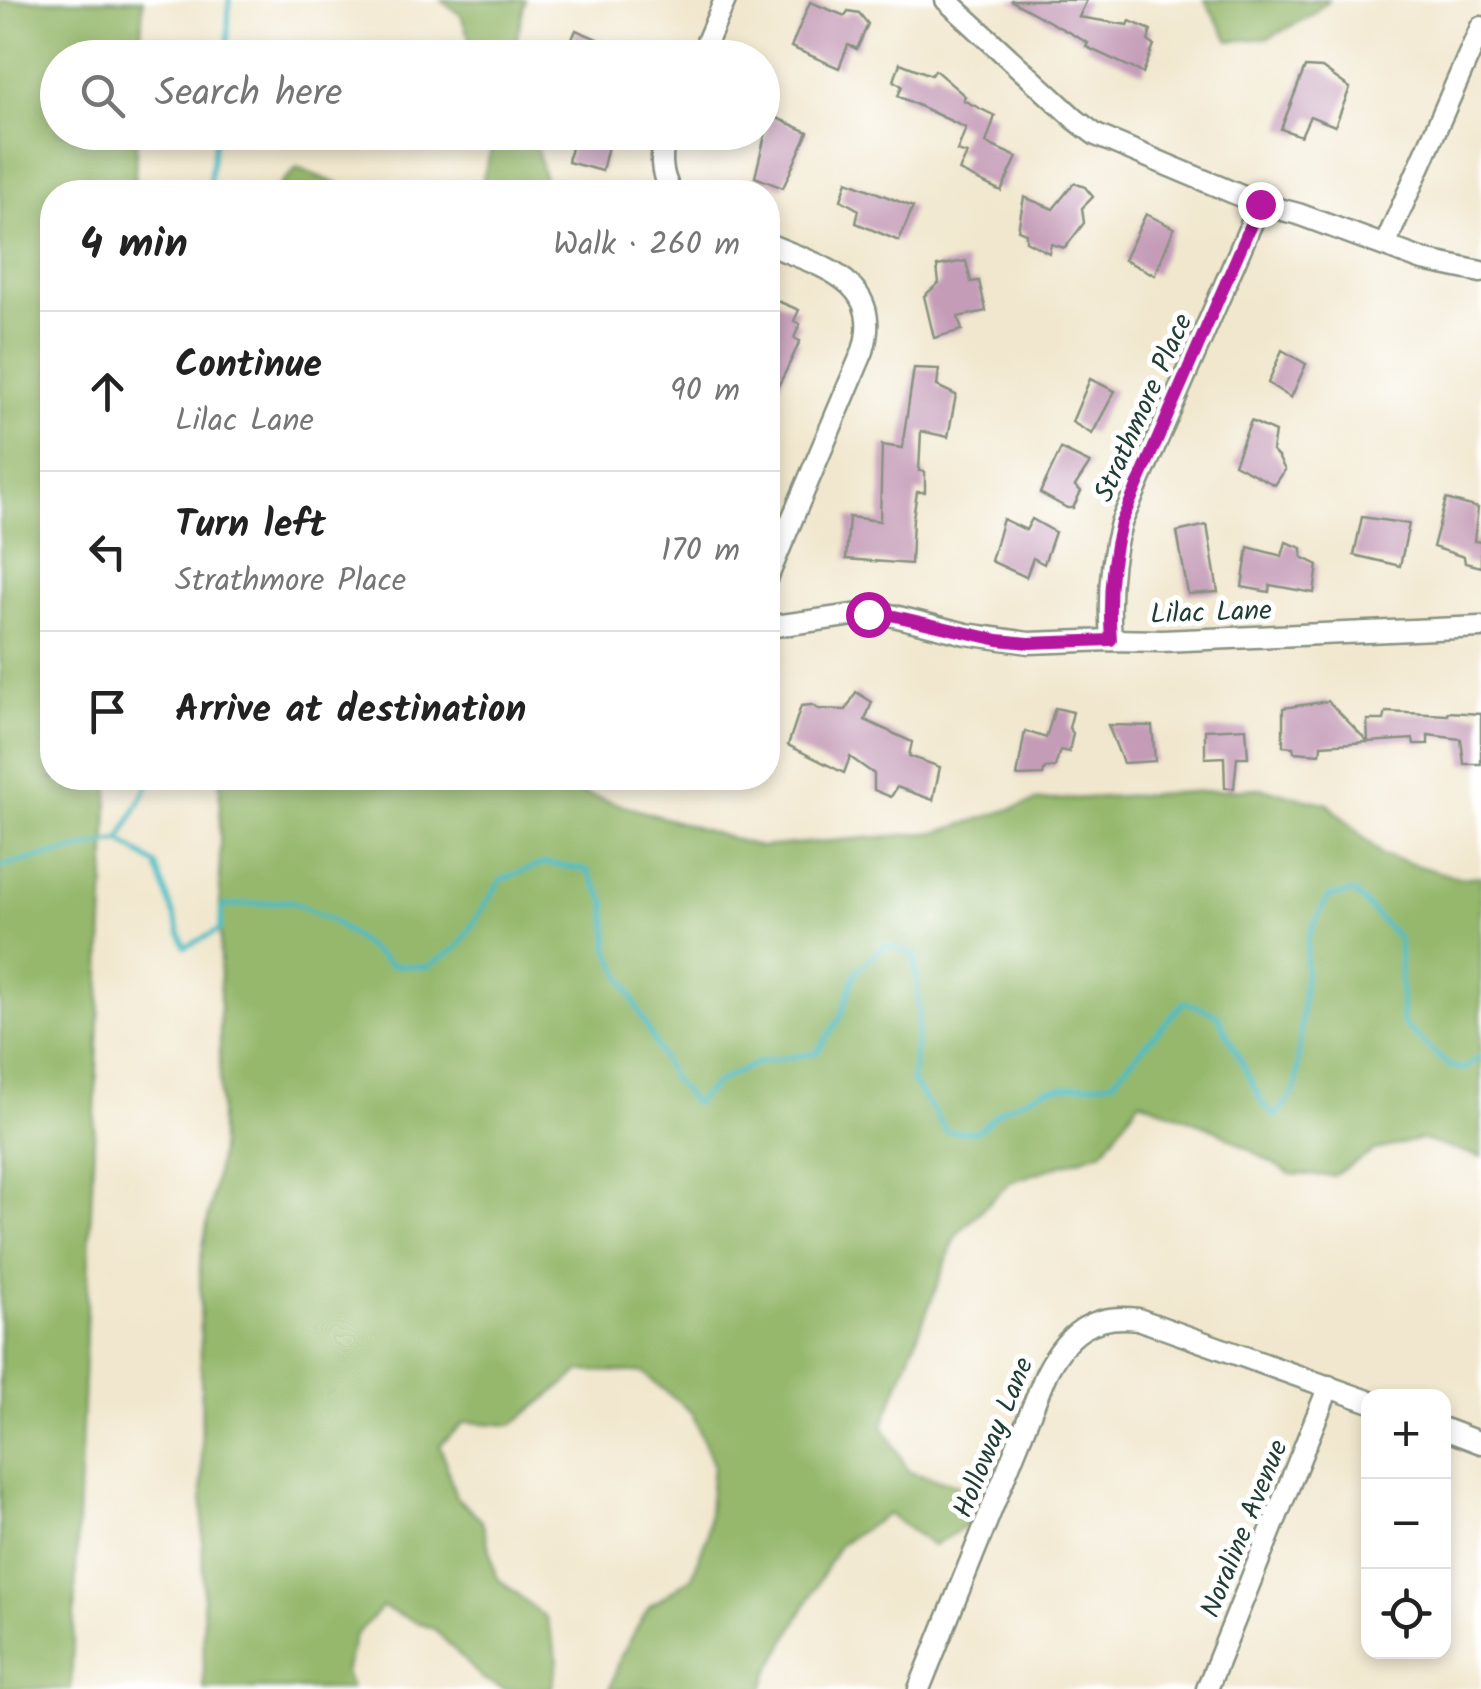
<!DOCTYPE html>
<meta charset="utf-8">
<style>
:root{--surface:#fff;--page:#f6f6f6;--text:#222;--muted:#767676;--line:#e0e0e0}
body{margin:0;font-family:Kalam,sans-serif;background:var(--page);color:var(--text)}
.controls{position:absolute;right:30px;bottom:30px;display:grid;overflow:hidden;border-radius:20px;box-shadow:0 5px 15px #0003}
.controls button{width:90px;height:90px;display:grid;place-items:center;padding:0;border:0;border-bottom:2px solid var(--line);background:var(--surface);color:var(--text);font:50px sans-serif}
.stop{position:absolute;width:30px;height:30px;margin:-22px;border:8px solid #b5179e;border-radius:50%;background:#fff}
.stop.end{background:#b5179e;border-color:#fff;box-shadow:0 2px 10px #0008}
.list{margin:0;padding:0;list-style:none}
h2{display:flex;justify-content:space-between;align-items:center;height:130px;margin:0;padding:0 40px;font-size:42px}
h2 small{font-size:32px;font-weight:400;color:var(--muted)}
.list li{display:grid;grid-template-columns:65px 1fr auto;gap:30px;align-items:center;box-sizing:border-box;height:160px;padding:0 40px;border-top:2px solid var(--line)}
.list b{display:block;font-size:38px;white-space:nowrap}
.list p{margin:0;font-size:32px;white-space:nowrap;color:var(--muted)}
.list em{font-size:32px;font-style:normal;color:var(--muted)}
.icon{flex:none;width:55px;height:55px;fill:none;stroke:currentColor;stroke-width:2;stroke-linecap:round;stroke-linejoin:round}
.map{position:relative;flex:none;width:1481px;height:1689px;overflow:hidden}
.search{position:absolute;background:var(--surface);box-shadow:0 5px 15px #0003;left:40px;top:40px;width:740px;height:110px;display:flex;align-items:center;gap:25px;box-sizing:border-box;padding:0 35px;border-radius:55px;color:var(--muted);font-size:38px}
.panel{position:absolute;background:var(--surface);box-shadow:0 5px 15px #0003;left:40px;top:180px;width:740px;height:610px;border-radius:40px}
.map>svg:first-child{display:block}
.forest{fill:#95b86c;stroke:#5a7a50;stroke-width:2.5}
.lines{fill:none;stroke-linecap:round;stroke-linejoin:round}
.stream{stroke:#4dbcc3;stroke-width:5}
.building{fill:#c59cb8}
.minor-casing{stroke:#889281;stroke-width:25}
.minor{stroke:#fff;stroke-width:20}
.route{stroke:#b5179e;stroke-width:12}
.labels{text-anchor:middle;stroke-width:10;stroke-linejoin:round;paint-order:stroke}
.street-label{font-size:28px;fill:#1f3d34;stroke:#fff}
</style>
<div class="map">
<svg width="1481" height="1689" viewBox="0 0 1481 1689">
<rect width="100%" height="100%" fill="#fff"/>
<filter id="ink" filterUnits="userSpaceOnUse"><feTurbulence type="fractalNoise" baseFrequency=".01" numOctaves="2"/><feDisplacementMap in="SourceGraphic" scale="20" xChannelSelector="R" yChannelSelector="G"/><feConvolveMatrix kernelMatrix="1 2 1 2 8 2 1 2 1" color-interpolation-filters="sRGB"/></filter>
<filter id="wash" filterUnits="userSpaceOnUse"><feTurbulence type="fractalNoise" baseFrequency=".0048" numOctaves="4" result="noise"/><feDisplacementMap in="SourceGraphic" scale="40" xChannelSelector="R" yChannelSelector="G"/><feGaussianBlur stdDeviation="2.25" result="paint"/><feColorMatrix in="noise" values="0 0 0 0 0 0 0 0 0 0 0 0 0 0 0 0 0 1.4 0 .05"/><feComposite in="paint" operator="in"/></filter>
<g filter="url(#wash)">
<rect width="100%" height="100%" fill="#f1e7ce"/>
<!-- forest -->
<g class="forest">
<path d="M0,0H143L140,57L58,58V132L137,133L134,192H52V778H109L71,1689H0Z"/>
<path d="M441,0H525L514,51L515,57H476L461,15Z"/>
<path d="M1205,0H1329L1313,14L1269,38L1229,41Z"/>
<path d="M496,133H533L545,182L550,192H479Z"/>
<path d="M297,168L358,192H273Z"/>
<path d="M220,778H492L498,784L546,782L760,847L939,832L1036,801L1260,788L1328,804L1382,855L1459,878L1481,876V1157L1421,1139L1376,1150L1333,1176L1291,1174L1214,1129L1140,1100L1103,1151L1010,1182L957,1234L883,1425L909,1472L958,1485L968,1525L933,1546L888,1514L839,1545L768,1673L763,1689H610L621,1656L649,1607L692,1577L707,1536L713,1464L692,1413L642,1372L581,1371L512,1425L465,1422L440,1445L456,1497L482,1521L496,1577L546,1618L558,1661L551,1689H504L482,1678L434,1629L382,1607L355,1636L345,1673L351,1689H204L200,1264L220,1152Z"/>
</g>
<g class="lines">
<!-- stream -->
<g class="stream">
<path d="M227,58L229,0"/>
<path d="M208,192L216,132"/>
<path d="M120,840L152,778"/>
<path d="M0,866L120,840L156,865L185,947L220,930L222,906L290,901L333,921L391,965L428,967L459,946L501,880L544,863L587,870L606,902L609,950L673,1080L694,1103L719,1081L759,1062L816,1053L841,1017L856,971L885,945L915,955L919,1013L912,1081L947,1132L978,1131L1001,1110L1046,1089L1112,1082L1184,1002L1217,1014L1262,1103L1276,1117L1296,1089L1308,937L1328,897L1354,892L1399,939L1402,1023L1449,1066L1464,1069L1481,1056"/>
</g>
</g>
<g id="blocks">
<!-- building -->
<g class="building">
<path d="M1010,0H1087L1079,17L1128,25L1130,21L1151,30L1148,41L1154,45L1143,73L1086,47L1088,43Z"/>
<path d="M810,2L845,16L848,11L859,13L868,24L857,49L848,45L839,68L791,47Z"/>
<path d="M576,30L613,46L608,58H564Z"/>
<path d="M900,63L931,75L935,70L965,96L963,100L995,116L986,143L1017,157L1001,191L959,171L967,154L957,151L966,128L898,96L902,86L894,81Z"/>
<path d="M1305,67L1322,68L1350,88L1335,126L1310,116L1301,136L1281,129Z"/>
<path d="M770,115L808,132L783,188L755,177Z"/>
<path d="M574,132H614L612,146H608L602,171L568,162Z"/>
<path d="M847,181L913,207L899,241L856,223L859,210L841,200Z"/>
<path d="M1074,183L1085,187L1093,197L1082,208L1084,223L1065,248L1051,244L1049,253L1026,241V233L1018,230L1024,197L1053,209Z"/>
<path d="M1146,214L1174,228L1155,275L1124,260Z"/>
<path d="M966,261L971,282L979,281L986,311L958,317L962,330L934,338L924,296L939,283L937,266Z"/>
<path d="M768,297L799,310L794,321L800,324L794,338L800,341L785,373L768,405Z"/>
<path d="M1282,350L1306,364L1291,398L1268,383Z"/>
<path d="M914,368L939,369L937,386L956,395L948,437L921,431L919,471L925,472V492H917L913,518L911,564L846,559L849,517L880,521L882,445L902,448Z"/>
<path d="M1090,379L1115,391L1092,434L1072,422Z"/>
<path d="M1251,421L1275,432L1272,451L1278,457L1285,470L1275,485L1234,464Z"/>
<path d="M1061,449L1090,463L1075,486L1081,491L1073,508H1067L1040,493Z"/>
<path d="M1446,499L1478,508L1474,541L1481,542V567L1465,563L1464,557L1433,547Z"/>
<path d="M1362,517L1409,524L1400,566L1354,555Z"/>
<path d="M1003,519L1026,530L1032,519L1055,532L1044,564L1033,558L1026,577L991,561Z"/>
<path d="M1207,525L1218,592L1188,594L1177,532Z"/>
<path d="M1286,542L1302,548V557L1318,565L1314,593L1270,585L1269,592L1242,587L1248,547L1282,556Z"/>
<path d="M856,692L872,702L865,720L912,742L909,756L940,767L933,800L897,787L891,797L874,790V774L850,757L844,773L788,745L801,706L812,705L818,709L846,710Z"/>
<path d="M1328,701L1368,742L1321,745L1320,754L1294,752L1293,747L1283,746V708Z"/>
<path d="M1055,708L1073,712L1069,728L1073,733L1069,752L1060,750L1055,767L1045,768L1043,775L1017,776L1025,731L1046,738Z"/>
<path d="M1386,712L1448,715V712L1481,714V764H1464L1461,739L1428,735V744H1414L1413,739L1368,742L1367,720H1384Z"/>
<path d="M1108,725L1152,726L1155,761L1123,763Z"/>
<path d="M1246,728L1248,757H1237L1234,788H1225L1224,757L1205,758V730Z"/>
</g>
</g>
</g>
<g filter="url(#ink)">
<use href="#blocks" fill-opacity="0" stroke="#889281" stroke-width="2.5"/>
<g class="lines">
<!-- minor casing -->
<g class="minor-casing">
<g id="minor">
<path d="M946,0L1076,120L1096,135L1260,204L1298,214L1423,260L1481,272"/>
<path d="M700,58L725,0"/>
<path d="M668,132C659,153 660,173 671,192"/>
<path d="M768,244C818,266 885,279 863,351L768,576"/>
<path d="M1385,245L1481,27"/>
<path d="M768,627L868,613L886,614L966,634L1029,643L1111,640L1162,641L1481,627"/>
<path d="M1111,640C1108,600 1110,561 1121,523L1260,204"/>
<path d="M1444,1429L1481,1443"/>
<path d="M919,1689L1046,1374C1066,1334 1092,1313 1138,1319L1368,1401"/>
<path d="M1207,1689L1329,1386"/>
</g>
</g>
<!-- minor -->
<use href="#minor" class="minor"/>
</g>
</g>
<g class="lines" filter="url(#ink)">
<!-- route -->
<path class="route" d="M868,614H886L998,640L1029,643L1111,640C1108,600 1111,561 1121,523L1260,204"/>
</g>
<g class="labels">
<!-- street labels -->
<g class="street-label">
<text transform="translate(1142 407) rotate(-66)" y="10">Strathmore Place</text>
<text transform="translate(1211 611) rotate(-2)" y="10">Lilac Lane</text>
<text transform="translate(992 1437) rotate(-68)" y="10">Holloway Lane</text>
<text transform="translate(1243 1528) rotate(-68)" y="10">Noraline Avenue</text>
</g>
</g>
</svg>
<div class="controls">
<button>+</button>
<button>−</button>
<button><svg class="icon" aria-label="locate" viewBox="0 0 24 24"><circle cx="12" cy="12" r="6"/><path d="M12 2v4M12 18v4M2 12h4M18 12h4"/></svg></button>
</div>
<div class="stop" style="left:868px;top:614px"></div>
<div class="stop end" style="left:1260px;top:204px"></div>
<div class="search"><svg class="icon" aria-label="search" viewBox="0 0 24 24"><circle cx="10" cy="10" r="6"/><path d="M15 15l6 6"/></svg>Search here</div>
<section class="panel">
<h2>4 min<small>Walk · 260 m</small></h2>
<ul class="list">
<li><svg class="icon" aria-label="ahead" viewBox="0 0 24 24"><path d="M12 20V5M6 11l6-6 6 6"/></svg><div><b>Continue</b><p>Lilac Lane</p></div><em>90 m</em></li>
<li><svg class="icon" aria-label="left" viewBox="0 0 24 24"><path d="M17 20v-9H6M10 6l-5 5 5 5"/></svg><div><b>Turn left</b><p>Strathmore Place</p></div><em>170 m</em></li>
<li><svg class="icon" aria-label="arrive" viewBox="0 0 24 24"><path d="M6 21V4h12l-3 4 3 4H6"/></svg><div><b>Arrive at destination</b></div></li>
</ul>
</section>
</div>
